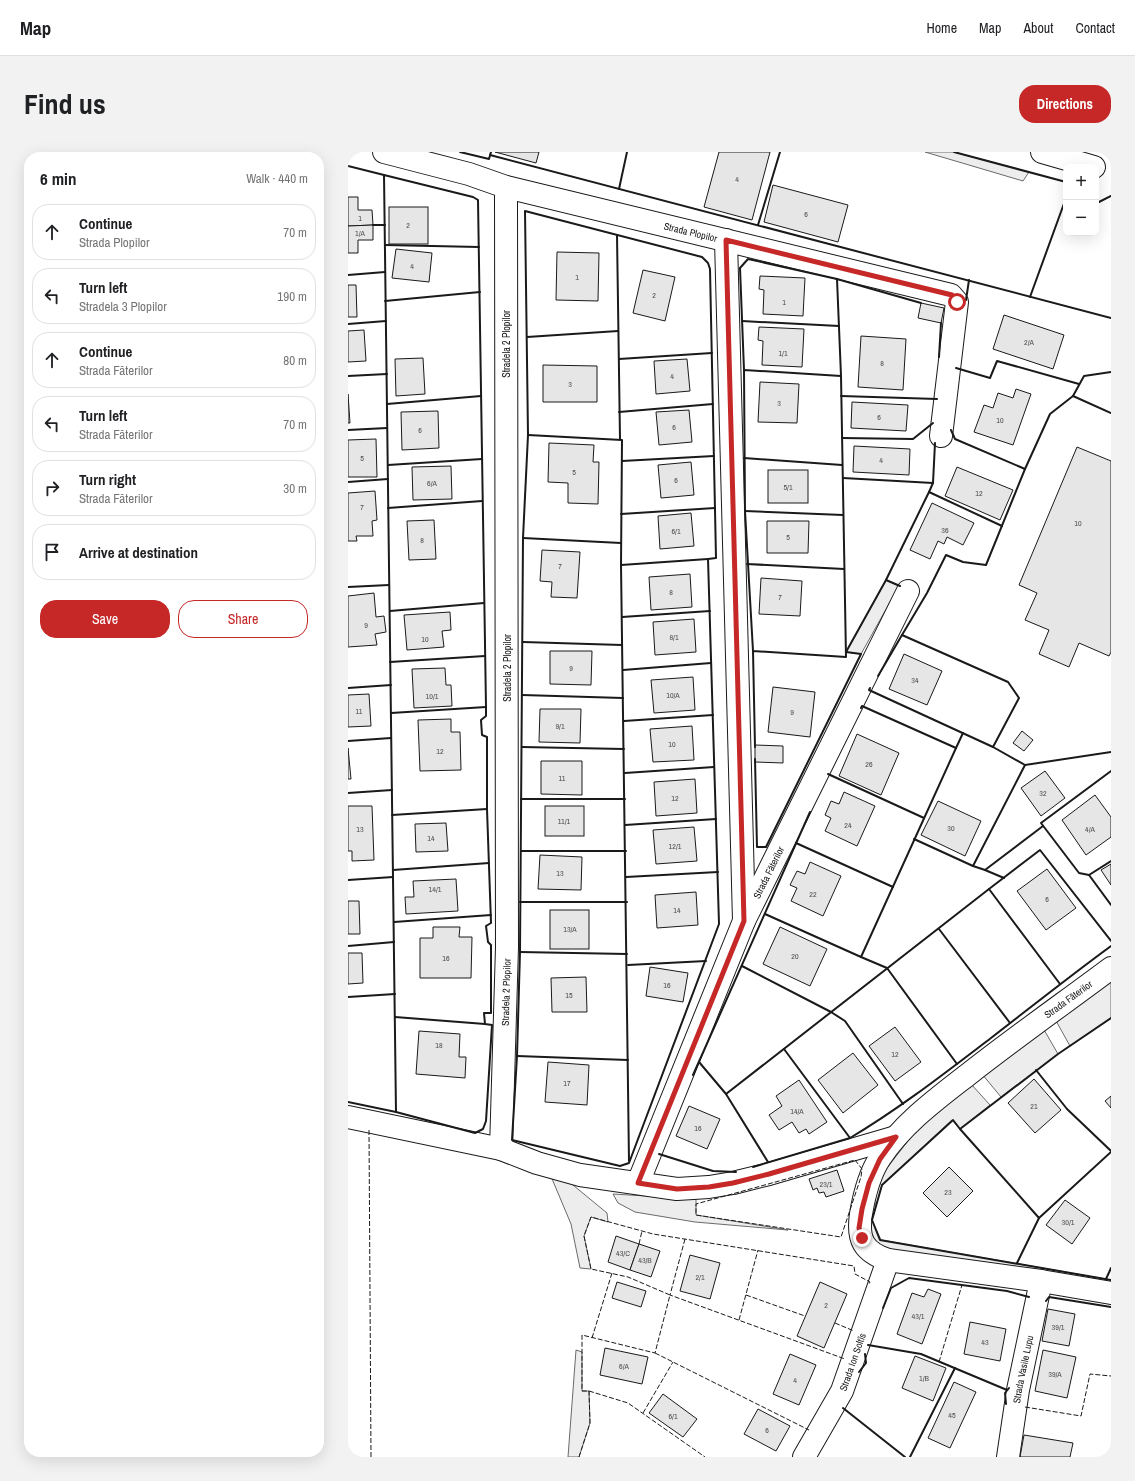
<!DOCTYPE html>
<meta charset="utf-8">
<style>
:root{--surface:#fff;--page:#f2f2f2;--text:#202124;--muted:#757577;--line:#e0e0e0;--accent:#c62828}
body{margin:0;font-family:"Archivo Narrow",sans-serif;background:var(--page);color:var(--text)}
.controls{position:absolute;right:12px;top:12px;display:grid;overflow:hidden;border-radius:8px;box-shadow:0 4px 16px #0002}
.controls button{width:36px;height:36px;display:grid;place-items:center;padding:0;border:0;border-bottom:1px solid var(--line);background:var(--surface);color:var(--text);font:20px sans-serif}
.stop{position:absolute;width:12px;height:12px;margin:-9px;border:3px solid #c62828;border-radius:50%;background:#fff}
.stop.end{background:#c62828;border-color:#fff;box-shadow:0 1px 4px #0008}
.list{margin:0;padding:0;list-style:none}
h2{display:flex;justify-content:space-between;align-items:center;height:52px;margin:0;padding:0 16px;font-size:17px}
h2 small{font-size:13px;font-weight:400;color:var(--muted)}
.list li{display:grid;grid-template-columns:26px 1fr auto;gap:12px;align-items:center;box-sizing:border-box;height:56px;margin:0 8px 8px;padding:0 8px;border:1px solid var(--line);border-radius:16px}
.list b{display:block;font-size:15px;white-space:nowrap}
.list p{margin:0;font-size:13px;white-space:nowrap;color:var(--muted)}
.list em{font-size:13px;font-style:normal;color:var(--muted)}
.actions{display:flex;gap:8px;padding:12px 16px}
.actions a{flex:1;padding:9px 0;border:1px solid var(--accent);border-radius:16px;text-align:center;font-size:14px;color:var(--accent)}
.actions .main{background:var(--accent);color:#fff}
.icon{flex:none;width:22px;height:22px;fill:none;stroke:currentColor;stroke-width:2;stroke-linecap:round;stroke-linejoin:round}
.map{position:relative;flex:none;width:763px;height:1305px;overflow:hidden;border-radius:16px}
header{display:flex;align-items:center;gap:24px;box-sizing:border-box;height:56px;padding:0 20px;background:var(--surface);border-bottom:1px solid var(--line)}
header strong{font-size:19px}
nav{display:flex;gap:22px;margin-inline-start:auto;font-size:14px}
.intro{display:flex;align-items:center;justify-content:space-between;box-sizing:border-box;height:96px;padding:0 24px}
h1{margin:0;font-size:28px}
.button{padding:10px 18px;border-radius:16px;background:var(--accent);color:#fff;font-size:14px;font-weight:700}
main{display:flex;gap:24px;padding:0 24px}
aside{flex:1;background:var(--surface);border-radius:16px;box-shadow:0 4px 16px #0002}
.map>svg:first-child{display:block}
.green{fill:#ededed;stroke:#6a6a6a}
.building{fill:#e6e6e6;stroke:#1a1a1a}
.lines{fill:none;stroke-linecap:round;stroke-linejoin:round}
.street-casing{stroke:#1a1a1a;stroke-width:24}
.street{stroke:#fff;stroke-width:22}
.fence{stroke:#1a1a1a;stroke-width:1;stroke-dasharray:5 2;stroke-linecap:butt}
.wall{stroke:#1a1a1a;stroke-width:2}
.route{stroke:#c62828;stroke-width:5}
.labels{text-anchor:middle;stroke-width:3;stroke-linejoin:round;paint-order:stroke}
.number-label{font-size:8px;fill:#4d4d4d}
.street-label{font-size:10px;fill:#1a1a1a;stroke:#fff}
</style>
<header>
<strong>Map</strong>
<nav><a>Home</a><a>Map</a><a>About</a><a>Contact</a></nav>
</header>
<div class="intro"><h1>Find us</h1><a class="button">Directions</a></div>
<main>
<aside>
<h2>6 min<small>Walk · 440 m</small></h2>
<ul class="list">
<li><svg class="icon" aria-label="ahead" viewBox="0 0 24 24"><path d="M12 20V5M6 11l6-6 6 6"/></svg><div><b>Continue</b><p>Strada Plopilor</p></div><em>70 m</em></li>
<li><svg class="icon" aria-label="left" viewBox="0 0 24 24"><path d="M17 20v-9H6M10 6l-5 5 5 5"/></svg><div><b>Turn left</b><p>Stradela 3 Plopilor</p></div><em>190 m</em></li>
<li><svg class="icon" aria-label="ahead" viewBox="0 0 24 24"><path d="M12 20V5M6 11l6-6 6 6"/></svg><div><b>Continue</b><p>Strada Făterilor</p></div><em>80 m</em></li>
<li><svg class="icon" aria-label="left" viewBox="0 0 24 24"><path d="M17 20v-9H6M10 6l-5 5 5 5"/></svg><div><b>Turn left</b><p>Strada Făterilor</p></div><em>70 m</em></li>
<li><svg class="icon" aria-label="right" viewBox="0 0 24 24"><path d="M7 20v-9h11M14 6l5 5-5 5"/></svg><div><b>Turn right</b><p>Strada Făterilor</p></div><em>30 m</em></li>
<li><svg class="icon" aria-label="arrive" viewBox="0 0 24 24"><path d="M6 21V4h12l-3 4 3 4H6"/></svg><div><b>Arrive at destination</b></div></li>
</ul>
<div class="actions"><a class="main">Save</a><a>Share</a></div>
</aside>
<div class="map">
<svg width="763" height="1305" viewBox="0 0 763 1305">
<rect width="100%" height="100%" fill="#fff"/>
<!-- green -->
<g class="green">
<path d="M577,0H606L681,20L675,29Z"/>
<path d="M538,428L551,434L513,502L498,500Z"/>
<path d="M763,829V866L722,894L707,867Z"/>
<path d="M695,876L710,902L653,945L634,922Z"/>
<path d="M623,932L642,953L612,977L604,968L534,1033L529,1029L573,972Z"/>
<path d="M202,1022L214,1024L259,1061L260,1070L243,1065L236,1084L243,1117L232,1116L223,1072Z"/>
<path d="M265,1042L348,1047V1063L440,1078L347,1070L287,1060L270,1051Z"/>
<path d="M529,1051L524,1068L533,1088L758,1127L755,1132L535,1097L526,1091L520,1071L519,1052Z"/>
<path d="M228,1198L234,1200V1239H241L242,1271L231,1305H220Z"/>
</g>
<!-- building -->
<g class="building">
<path d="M147,0H191L188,11Z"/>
<path d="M371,0H422L404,68L356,55Z"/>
<path d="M425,33L500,53L490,90L416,70Z"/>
<path d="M0,45H10V58H24L25,73L0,74Z"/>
<rect x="41" y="55" width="39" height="37"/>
<path d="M25,73V88H10V101H0V74Z"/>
<path d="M48,97L84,101L81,130L44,126Z"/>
<path d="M209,100L251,101L250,149L208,148Z"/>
<path d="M295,118L327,125L317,169L285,161Z"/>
<path d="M412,124L457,126L455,164L415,162L416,138L411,137Z"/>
<path d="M0,133H8L9,165H0Z"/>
<path d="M573,151L596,156L593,171L570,166Z"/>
<path d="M656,163L716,183L705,217L645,197Z"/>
<path d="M411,175L456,177L454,215L414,213L415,189L410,188Z"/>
<path d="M16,178L18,209L0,210V179Z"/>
<path d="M513,184L558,187L555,238L510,235Z"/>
<path d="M75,206L77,242L48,244L47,207Z"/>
<path d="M339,207L342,239L308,242L306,209Z"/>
<path d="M195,213L249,214V250H195Z"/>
<path d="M412,230L451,232L449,271L410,270Z"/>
<path d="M668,237L683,242L665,293L626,280L636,253L645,256L650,241L665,246Z"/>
<path d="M0,242L2,271H0Z"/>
<path d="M504,250L560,253L558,279L503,276Z"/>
<path d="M341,258L344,290L311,293L308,260Z"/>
<path d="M90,259L91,296L54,298L53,260Z"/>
<path d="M28,287L29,325H0V288Z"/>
<path d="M201,291L246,293L245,310H251L250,352L220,351V331L200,330Z"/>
<path d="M506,294L562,297L561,323L505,320Z"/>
<path d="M729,295L763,309V500L761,504L731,491L721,515L691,502L701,478L677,468L689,441L671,433Z"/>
<path d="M343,310L346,343L313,346L310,313Z"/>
<path d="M103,314L104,347L65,348L64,315Z"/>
<path d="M609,315L665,338L652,368L597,344Z"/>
<rect x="420" y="318" width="40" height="33"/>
<path d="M27,339L29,368L24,369L25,384H8L9,389H0V341Z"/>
<path d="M584,351L626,371L615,393L599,385L596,392L590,389L582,407L562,398Z"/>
<path d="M343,361L346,394L312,397L310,364Z"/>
<path d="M86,368L88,407L61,408L59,369Z"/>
<path d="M419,369H461L460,401H419Z"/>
<path d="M194,398L232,400L229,446L203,445L204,430L192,429Z"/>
<path d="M342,422L344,455L303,458L301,425Z"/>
<path d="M413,426L454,429L452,464L411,462Z"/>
<path d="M26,441L28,465L36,464L38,480L27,482L29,493L0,495V444Z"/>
<path d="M102,460L103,478L94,479L96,495L59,498L56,463Z"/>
<path d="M346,467L348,500L307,503L305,470Z"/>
<path d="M202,499H244L243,533L202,532Z"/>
<path d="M556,502L594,519L579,553L541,537Z"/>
<path d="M97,516L98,533H103L104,554L66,556L64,517Z"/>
<path d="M345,525L347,558L306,561L303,528Z"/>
<path d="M425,535L467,540L462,585L420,580Z"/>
<path d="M21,542L23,574L0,575V543Z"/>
<path d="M192,557H233L232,591L191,590Z"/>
<path d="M103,567V580H112L113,618L72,619L70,568Z"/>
<path d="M344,574L346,608L305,610L302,577Z"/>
<path d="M674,579L685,588L676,599L665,591Z"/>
<path d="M509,582L551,601L533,643L491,624Z"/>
<path d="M407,593L435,594V611L407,610Z"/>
<path d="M0,596L3,627H0Z"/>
<path d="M193,609H234V643L193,642Z"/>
<path d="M697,619L717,646L693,664L673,636Z"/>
<path d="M347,627L349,661L308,664L306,630Z"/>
<path d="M496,640L527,654L509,694L477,679L483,666L477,663L483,649L491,652Z"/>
<path d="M747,643L763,665V685L738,703L714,668Z"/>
<path d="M590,649L633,669L617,704L573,683Z"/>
<path d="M0,654H24L26,708L4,709V699H0Z"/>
<rect x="197" y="654" width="39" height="30"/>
<path d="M98,671L100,699L68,700L67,672Z"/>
<path d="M346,675L349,709L308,712L305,678Z"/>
<path d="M192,703L234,705L233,738L190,737Z"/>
<path d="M462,710L493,724L475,764L443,749L449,736L442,733L449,719L457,722Z"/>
<path d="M763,712V733L753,718Z"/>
<path d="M699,717L728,756L698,778L669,739Z"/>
<path d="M108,727L110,759L58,762L57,745H66L65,729Z"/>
<path d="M348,740L350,773L309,776L307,743Z"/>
<path d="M0,749H11L12,782H0Z"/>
<rect x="202" y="758" width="39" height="39"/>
<path d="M85,775H112L111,785H124L123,826H72V786H85Z"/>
<path d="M432,775L479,797L462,834L415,812Z"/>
<path d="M0,801H14L15,831L0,832Z"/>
<path d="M302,815L340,821L335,850L298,844Z"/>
<path d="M238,825L239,860H204L203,826Z"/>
<path d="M547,875L573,910L547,929L521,894Z"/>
<path d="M71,879L112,882L111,905H118L117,926L68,922Z"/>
<path d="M505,901L530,933L495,961L470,928Z"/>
<path d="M200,910L241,913L239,953L197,950Z"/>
<path d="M686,927L713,958L687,981L660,951Z"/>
<path d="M451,928L479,970L461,982L458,977L451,981L444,970L431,978L421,963L434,954L428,944Z"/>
<path d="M763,944V956L757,949Z"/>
<path d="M341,954L372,967L359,997L328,984Z"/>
<path d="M601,1015L625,1039L599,1065L575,1041Z"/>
<path d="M489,1018L496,1039L478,1045L476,1040L471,1041L469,1036L465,1038L461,1027Z"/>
<path d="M717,1048L742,1066L724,1092L698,1073Z"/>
<path d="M268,1084L291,1092L282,1118L260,1110Z"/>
<path d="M291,1092L312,1099L303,1125L282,1118Z"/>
<path d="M342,1103L372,1111L362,1147L332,1139Z"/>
<path d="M269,1130L298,1139L293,1155L264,1146Z"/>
<path d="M472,1130L499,1142L476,1196L449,1184Z"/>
<path d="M580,1137L593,1142L574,1192L549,1182L564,1141L576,1145Z"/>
<path d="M700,1157L727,1162L721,1194L694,1189Z"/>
<path d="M622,1170L658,1177L652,1209L616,1202Z"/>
<path d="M257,1196L300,1205L294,1232L252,1223Z"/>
<path d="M695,1198L728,1205L719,1246L687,1239Z"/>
<path d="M442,1202L468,1213L451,1253L425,1242Z"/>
<path d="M567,1204L598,1216L585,1249L554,1236Z"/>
<path d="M606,1230L628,1240L602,1296L580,1286Z"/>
<path d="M315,1242L349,1267L335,1285L301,1261Z"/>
<path d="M410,1257L442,1274L428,1299L396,1282Z"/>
<path d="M676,1283L725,1291L722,1305H672Z"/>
</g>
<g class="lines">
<!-- street casing -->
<g class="street-casing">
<g id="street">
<path id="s1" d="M36,0L121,22L158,35L603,143L609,150L593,284"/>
<path d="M694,0L746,15"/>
<path d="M378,88L396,769"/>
<path d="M763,816C716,851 668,885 622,921C590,946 555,971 532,1006C522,1021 516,1044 513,1062C509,1088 516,1100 540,1108L693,1129L763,1141"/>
<path d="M0,965L153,997L189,1011L232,1023L329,1037L361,1035L385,1031L421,1022L548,985"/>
<path id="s2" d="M153,997L159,795L158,35"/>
<path id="s3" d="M290,1031L396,769L560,439"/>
<path id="s4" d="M456,1305L494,1239L540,1108"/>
<path id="s5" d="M660,1305L670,1238L693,1129"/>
</g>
</g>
<!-- street -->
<use href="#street" class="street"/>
<!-- fence -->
<g class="fence">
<path d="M21,978L23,1305"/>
<path d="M507,1008L514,1017L513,1025L493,1085L348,1063V1052Z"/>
<path d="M337,1087L322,1143L497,1207"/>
<path d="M291,1092L294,1079"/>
<path d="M398,1143L457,1164"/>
<path d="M391,1168L410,1098"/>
<path d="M487,1171L506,1179"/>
<path d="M244,1186L264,1121"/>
<path d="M307,1201L461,1278"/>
<path d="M591,1210L614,1133"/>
<path d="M241,1239L280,1251L357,1305"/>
<path d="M677,1255L733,1264L742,1222L763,1224"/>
<path d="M295,1261L325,1210"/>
<path d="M231,1305L242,1271L241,1239H234V1183L307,1201L322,1143L280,1125L243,1117L236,1084L243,1065L305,1082L506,1114L507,1122L522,1130L521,1132"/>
</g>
<!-- wall -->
<g class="wall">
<path d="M112,0L141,7L143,0"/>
<path d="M606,0L718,30"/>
<path d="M142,3L763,166"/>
<path d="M0,14L36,23"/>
<path d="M36,23L125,45L130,48L138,555V564L133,568L134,583L139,585V657L143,771L138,774L140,790L143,793V861H136L137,872L144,873L138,969L135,977L127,981L48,960Z"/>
<path d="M271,37L279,0"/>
<path d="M748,49L751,50L763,44"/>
<path d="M177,59L354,105L360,111L362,117L368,406L360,407L371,772L281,1011L272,1014L164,988L169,904L172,800L175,386L180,283Z"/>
<path d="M25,73H37"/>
<path d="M410,73L432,0"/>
<path d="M269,83L272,287"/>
<path d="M37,93L131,95"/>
<path d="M0,123L37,120"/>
<path d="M682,145L718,46"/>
<path d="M618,148L621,128"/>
<path d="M37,149L132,140"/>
<path d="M394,169L491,174"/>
<path d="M0,172L38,169"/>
<path d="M179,185L270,179"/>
<path d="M591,205L593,171"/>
<path d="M271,207L364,201"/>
<path d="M608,216L642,226L649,209L731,232"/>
<path d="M396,218L392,116L400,107L489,127"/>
<path d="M763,220L736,224L725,244L702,262L677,317L638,413L615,410L598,403L579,441L554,483L660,530L671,546L645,595L677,613L763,600"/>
<path d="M0,224L39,222"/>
<path d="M493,224L489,127L573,151"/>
<path d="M493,244L589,247"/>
<path d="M725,244L763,261"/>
<path d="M39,252L133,244"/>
<path d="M271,260L365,252"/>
<path d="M0,278L39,276"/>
<path d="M603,278L607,287L677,317"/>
<path d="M180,283L274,288L273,413L281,1009"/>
<path d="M494,286L565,287L585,271"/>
<path d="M396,306L494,313"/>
<path d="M274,309L366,304"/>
<path d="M40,313L134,307"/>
<path d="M495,326L585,331"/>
<path d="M0,330L40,327"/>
<path d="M581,340L585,331L587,291"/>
<path d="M40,356L134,349"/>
<path d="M397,359L495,363"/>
<path d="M273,362L367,356"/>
<path d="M175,386L273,391"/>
<path d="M399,412L496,417"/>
<path d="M273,413L360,407"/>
<path d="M552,434L538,428L581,340L654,374"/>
<path d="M0,435L41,433"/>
<path d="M42,459L136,451"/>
<path d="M274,465L362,459"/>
<path d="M175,490L274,493"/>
<path d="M405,499L498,505L493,224L396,218L397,359L405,499L407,595"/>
<path d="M42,510L137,504"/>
<path d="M275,518L363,511"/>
<path d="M530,524L554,483"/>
<path d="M0,536L43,533"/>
<path d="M522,536L521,538L645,595"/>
<path d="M174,543L275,546"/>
<path d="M43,561L138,555"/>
<path d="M276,569L365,563"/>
<path d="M0,589L43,586"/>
<path d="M174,595L276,597"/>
<path d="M608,596L615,581"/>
<path d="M407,607L409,695H418L513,502L498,500L538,428"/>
<path d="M763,619L693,671L731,721L741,723L763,753"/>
<path d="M277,621L366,615"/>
<path d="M480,622L576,666"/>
<path d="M0,641L44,638"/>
<path d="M173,647H277"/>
<path d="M44,663L139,657"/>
<path d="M277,673L368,667"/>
<path d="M566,687L625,714L677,613"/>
<path d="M448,691L545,735"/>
<path d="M173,699H278"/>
<path d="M625,714L637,718L695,674"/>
<path d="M45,718L141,711"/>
<path d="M637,718L656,726"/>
<path d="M741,723L763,709"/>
<path d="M278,725L370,720"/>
<path d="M0,728L45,725"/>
<path d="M172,750H279"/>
<path d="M417,762L513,805L608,596L514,554L513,556"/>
<path d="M46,770L143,763"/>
<path d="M591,777L662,871"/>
<path d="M0,794L46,790"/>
<path d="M172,800L279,802"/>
<path d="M513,805L539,816L609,912"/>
<path d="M280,813L358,809"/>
<path d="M394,814L483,860L497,869L555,952"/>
<path d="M712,832L641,737L692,698L763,789"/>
<path d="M0,845L47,842"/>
<path d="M47,865L137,872"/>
<path d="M763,866L710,902L612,977L605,968L534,1033L524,1068L532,1088L763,1128"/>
<path d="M436,897L502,986"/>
<path d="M169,904L280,908"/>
<path d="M351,910L378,942L420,1010"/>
<path d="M688,918L719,957L763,999"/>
<path d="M345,923L462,660"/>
<path d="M378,942L641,737"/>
<path d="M0,950L48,960"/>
<path d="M612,977L691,1066L669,1111"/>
<path d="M311,1002L365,1019L388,1020"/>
<path d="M405,1015L502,986C551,957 597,921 643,886C683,855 722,824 763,794"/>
<path d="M691,1066L763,1000"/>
<path d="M758,1127L763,1116"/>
<path d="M698,1149L701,1145L763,1155"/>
<path d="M535,1156L543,1136L561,1126L659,1139L681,1145"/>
<path d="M520,1193L573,1202L659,1238"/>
<path d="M511,1220L518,1211L517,1202"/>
<path d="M658,1252L657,1241L661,1236"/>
<path d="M495,1256L557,1305"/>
<path d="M562,1305L607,1216"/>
</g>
</g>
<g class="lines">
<!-- route -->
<path class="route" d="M514,1086L511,1076L514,1057L521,1031L532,1007L548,985L421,1022L385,1031L361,1035L329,1037L290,1031L396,769L378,88L604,143L609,150"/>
</g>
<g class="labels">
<!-- number labels -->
<g class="number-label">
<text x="389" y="30">4</text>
<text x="458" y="65">6</text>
<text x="12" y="69">1</text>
<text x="60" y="76">2</text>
<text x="12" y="84">1/A</text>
<text x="64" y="117">4</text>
<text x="229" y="128">1</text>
<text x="306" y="146">2</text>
<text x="436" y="153">1</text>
<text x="681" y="193">2/A</text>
<text x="435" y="204">1/1</text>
<text x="534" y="214">8</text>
<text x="324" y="227">4</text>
<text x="222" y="235">3</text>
<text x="431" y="254">3</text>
<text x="531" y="268">6</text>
<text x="652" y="271">10</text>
<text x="326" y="278">6</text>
<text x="72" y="281">6</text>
<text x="14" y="309">5</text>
<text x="533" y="311">4</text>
<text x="226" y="323">5</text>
<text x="328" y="331">6</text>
<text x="84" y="334">6/A</text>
<text x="440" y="338">5/1</text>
<text x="631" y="344">12</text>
<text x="14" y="358">7</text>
<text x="730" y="374">10</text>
<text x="597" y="381">36</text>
<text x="328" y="382">6/1</text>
<text x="440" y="388">5</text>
<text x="74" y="391">8</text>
<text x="212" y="417">7</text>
<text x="323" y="443">8</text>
<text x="432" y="448">7</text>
<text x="18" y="476">9</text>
<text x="326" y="488">8/1</text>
<text x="77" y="490">10</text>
<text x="223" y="519">9</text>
<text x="567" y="531">34</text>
<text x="325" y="546">10/A</text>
<text x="84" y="547">10/1</text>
<text x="11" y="562">11</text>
<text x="444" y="563">9</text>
<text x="212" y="577">9/1</text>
<text x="324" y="595">10</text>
<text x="92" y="602">12</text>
<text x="521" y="615">26</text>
<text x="214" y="629">11</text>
<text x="695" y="644">32</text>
<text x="327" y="649">12</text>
<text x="216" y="672">11/1</text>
<text x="500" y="676">24</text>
<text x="603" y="679">30</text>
<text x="12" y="680">13</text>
<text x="742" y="680">4/A</text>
<text x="83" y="689">14</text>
<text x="327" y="697">12/1</text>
<text x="212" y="724">13</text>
<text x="87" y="740">14/1</text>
<text x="465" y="745">22</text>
<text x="699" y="750">6</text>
<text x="329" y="761">14</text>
<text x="222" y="780">13/A</text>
<text x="447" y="807">20</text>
<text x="98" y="809">16</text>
<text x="319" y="836">16</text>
<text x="221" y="846">15</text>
<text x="91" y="896">18</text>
<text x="547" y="905">12</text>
<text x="219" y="934">17</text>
<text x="686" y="957">21</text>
<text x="449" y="962">14/A</text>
<text x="350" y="979">16</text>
<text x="478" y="1035">23/1</text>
<text x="600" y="1043">23</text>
<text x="720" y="1073">30/1</text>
<text x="275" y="1104">43/C</text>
<text x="297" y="1111">43/B</text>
<text x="352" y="1128">2/1</text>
<text x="478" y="1156">2</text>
<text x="570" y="1167">43/1</text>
<text x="710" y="1178">39/1</text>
<text x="637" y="1193">43</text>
<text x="276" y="1217">6/A</text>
<text x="707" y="1225">39/A</text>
<text x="576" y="1229">1/B</text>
<text x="447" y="1231">4</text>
<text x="604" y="1266">45</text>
<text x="325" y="1267">6/1</text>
<text x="419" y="1281">6</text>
</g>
<!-- street labels -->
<g class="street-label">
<text dy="4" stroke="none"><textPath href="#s1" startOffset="317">Strada Plopilor</textPath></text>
<text transform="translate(158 192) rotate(-90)" y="4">Stradela 2 Plopilor</text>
<text transform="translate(159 516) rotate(-90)" y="4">Stradela 2 Plopilor</text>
<text dy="4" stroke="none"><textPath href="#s3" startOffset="337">Strada Făterilor</textPath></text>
<text dy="4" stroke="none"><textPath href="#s2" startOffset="157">Stradela 2 Plopilor</textPath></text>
<text transform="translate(720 847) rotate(-36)" y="4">Strada Făterilor</text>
<text dy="4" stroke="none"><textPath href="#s4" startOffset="107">Strada Ion Soltîs</textPath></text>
<text dy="4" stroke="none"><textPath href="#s5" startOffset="89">Strada Vasile Lupu</textPath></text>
</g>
</g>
</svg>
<div class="controls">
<button>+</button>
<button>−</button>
</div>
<div class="stop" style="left:609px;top:150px"></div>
<div class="stop end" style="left:514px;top:1086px"></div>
</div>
</main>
